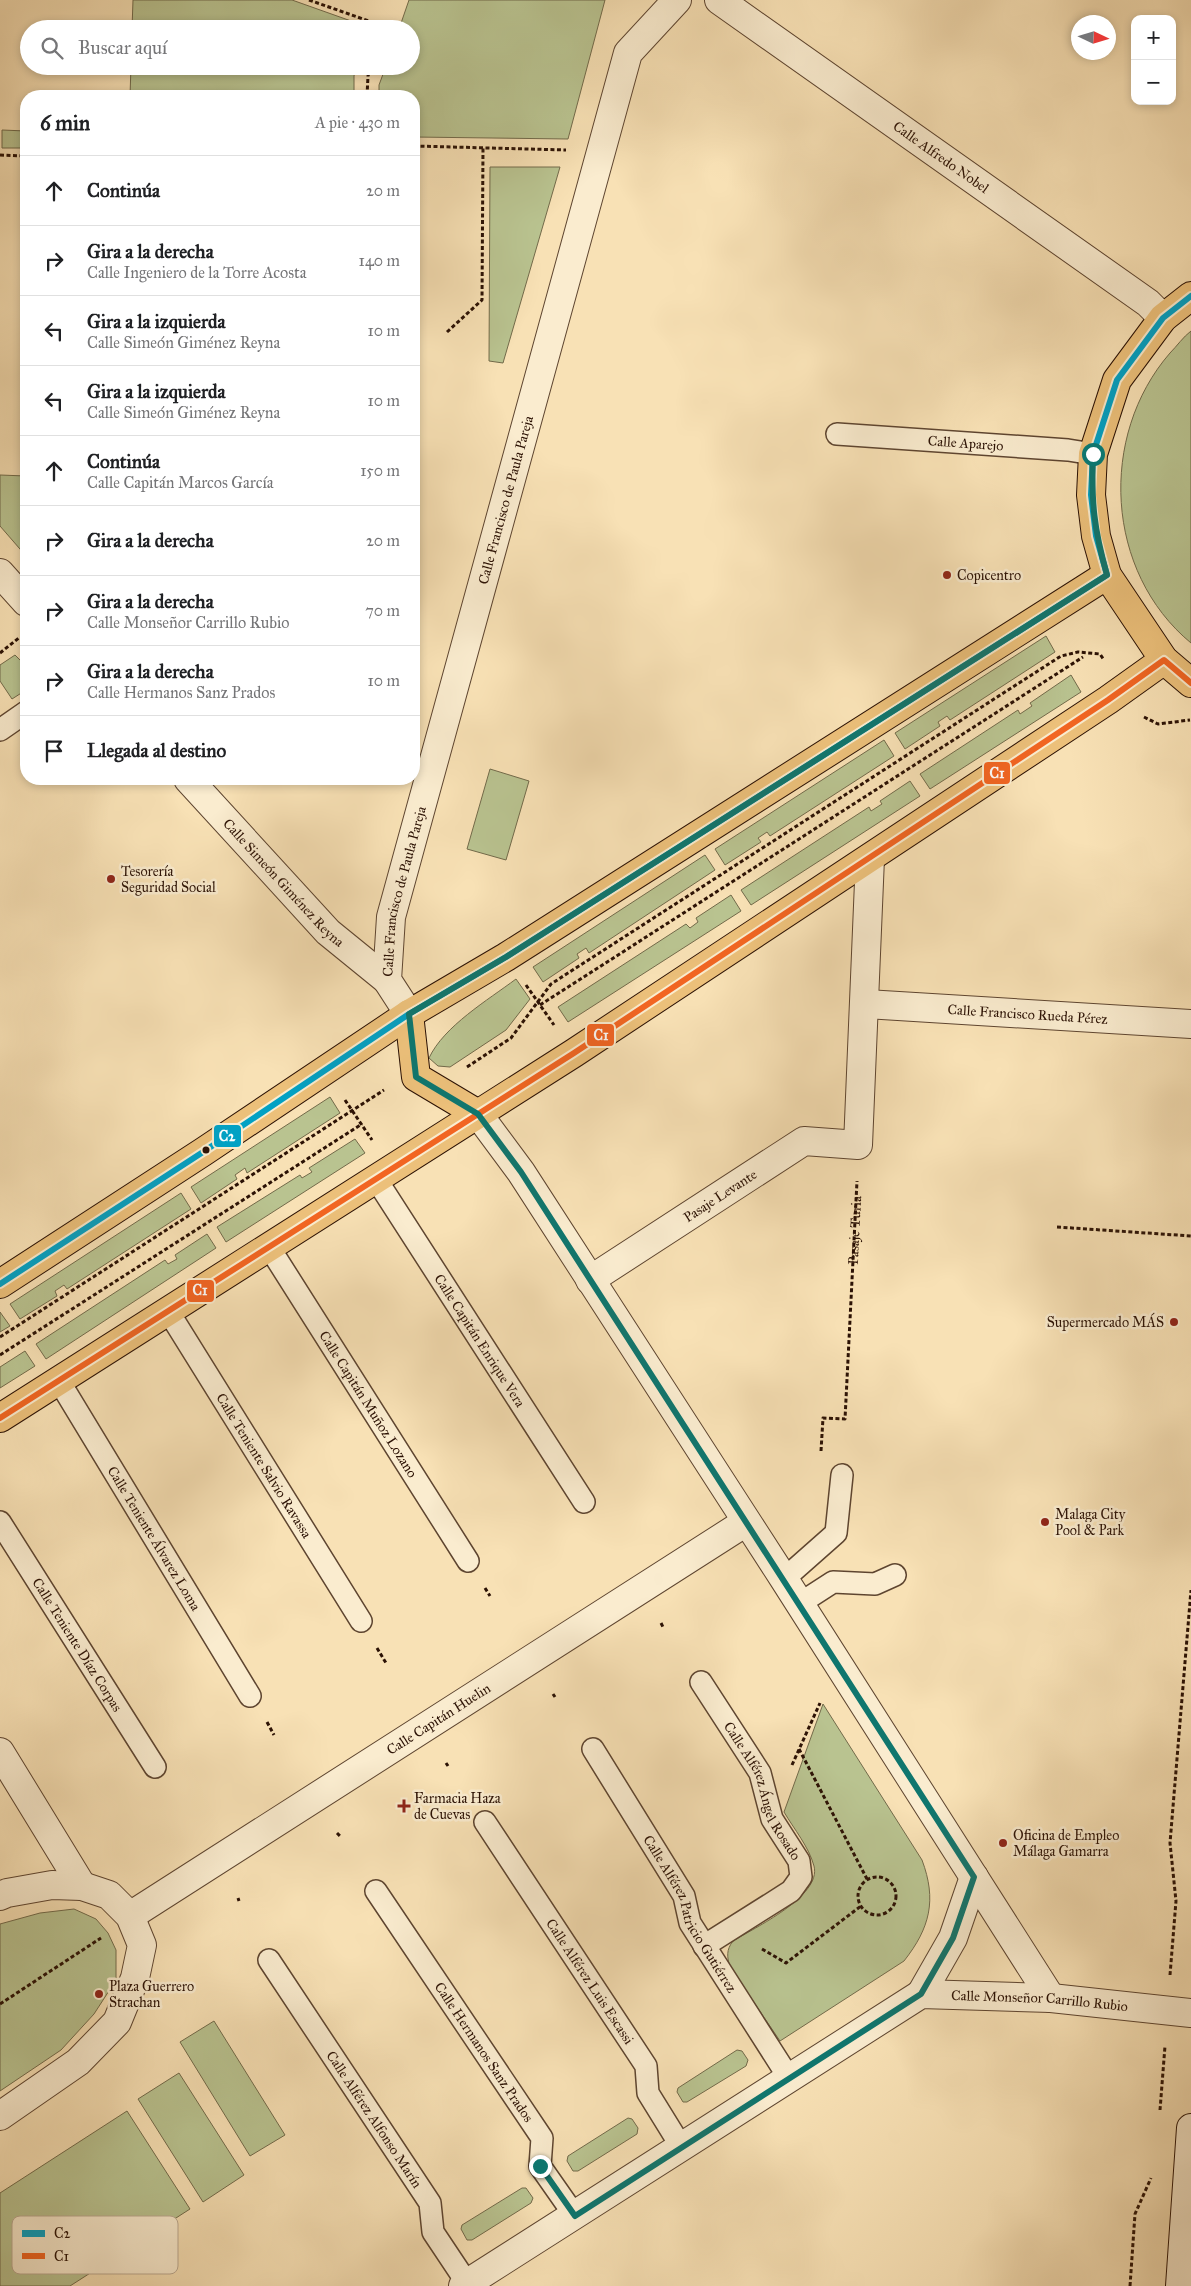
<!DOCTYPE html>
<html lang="es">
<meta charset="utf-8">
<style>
:root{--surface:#fff;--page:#f6f6f6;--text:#202124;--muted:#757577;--line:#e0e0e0}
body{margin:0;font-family:"IM FELL Great Primer",serif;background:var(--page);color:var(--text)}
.controls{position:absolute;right:15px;top:15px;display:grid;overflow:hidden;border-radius:10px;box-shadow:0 2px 8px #0003}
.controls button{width:45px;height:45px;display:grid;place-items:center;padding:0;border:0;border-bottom:1px solid var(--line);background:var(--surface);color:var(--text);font:25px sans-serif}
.compass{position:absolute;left:1071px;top:15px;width:45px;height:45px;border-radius:50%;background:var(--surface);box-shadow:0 2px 8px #0003;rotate:94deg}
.stop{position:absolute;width:15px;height:15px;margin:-11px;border:4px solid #0f766e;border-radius:50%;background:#fff}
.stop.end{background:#0f766e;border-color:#fff;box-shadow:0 1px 5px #0008}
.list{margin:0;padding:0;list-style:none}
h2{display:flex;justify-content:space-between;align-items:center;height:65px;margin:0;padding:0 20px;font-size:21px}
h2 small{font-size:16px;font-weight:400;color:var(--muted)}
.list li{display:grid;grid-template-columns:32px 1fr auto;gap:15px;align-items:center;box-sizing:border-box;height:70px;padding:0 20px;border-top:1px solid var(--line)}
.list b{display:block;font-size:19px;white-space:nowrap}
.list p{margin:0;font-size:16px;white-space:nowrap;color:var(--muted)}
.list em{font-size:16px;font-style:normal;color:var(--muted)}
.icon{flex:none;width:28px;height:28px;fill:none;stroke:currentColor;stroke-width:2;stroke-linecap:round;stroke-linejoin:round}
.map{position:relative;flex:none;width:1191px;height:2286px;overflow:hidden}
.search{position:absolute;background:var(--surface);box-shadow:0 2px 8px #0003;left:20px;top:20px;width:400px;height:55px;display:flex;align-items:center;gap:12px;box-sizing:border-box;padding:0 18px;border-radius:28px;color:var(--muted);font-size:19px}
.panel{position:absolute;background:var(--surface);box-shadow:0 2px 8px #0003;left:20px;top:90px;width:400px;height:695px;border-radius:20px}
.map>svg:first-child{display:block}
.green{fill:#b9c390;stroke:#726a4a}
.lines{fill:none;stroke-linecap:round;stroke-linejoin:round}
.lane-casing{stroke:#5e4530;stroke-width:24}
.street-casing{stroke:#5e4530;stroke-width:30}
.secondary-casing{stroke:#2b1104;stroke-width:30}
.primary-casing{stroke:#2b1104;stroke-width:30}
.path{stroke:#2b1104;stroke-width:3;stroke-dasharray:4 2.5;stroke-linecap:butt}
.lane{stroke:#faeccf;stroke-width:21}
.street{stroke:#faeccf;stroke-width:28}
.secondary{stroke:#faeccf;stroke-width:28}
.primary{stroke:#ecc07a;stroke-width:28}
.bus-1-casing{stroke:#faeccf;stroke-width:10}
.bus-2-casing{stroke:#faeccf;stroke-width:10}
.bus-1{stroke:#02a1c4;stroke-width:6}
.bus-2{stroke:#f26522;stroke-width:6}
.route{stroke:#0f766e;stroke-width:6}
.poi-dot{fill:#8f2418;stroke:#faeccf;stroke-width:2}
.bus-dot{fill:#2b1104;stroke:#faeccf;stroke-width:2}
.labels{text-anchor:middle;stroke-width:5;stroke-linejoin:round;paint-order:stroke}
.street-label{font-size:14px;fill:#2b1104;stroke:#faeccf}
.poi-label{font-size:14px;fill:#2b1104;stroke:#faeccf;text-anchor:start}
.key{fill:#faeccf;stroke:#bcaa92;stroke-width:1}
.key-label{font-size:14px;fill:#2b1104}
.line-badge{stroke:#faeccf;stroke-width:2}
.badge-label{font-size:14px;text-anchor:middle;font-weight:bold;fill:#fff}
</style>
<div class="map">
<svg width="1191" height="2286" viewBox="0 0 1191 2286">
<rect width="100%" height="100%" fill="#f8e1b5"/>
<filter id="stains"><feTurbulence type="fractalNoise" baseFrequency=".004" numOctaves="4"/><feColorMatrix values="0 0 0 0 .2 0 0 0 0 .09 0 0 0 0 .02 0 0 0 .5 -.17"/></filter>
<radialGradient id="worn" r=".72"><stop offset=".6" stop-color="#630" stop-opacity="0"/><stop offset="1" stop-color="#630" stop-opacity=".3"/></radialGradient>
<!-- green -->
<g class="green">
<path d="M133,0H292L368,27L367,29H132Z"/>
<path d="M409,0H605L568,139L414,137V96H379V85L386,66H411V29H399Z"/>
<path d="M131,66H356L354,76V96H130Z"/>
<path d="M2,130L26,131V148H2Z"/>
<path d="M490,167H560L503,363L489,361Z"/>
<path d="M1191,331V643C1105,572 1098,436 1170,353C1177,346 1183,337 1191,331Z"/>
<path d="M0,475L26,476V556L0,526Z"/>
<path d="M1046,636L1055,652L950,720L947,716L938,722L940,726L905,749L895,733Z"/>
<path d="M15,655L26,666V690L12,699L0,681V665Z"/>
<path d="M1071,675L1081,692L930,789L920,774L1018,710L1020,714L1032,706L1030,703Z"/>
<path d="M884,740L894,756L770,836L767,832L758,838L761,842L725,865L715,849Z"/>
<path d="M490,769L529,781L506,860L467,849Z"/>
<path d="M910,781L920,796L751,905L741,890L869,807L871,811L882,804L880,801Z"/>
<path d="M705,855L715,870L589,953L586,948L577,954L579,958L543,982L533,967Z"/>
<path d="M731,895L741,911L568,1022L558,1007L686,924L690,928L698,922L696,918Z"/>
<path d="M516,979L530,999L506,1030L450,1067L438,1066L429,1058C444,1026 488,1000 516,979Z"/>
<path d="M330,1097L340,1113L247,1173L245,1168L235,1175L237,1179L201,1203L191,1187Z"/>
<path d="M355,1139L365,1153L226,1242L217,1227L300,1175L302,1178L312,1172L309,1168Z"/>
<path d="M181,1193L191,1209L67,1289L64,1285L55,1291L57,1296L20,1319L10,1304Z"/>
<path d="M207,1234L216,1248L46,1359L36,1344L165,1260L168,1264L177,1259L175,1255Z"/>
<path d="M0,1312L10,1326L0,1332Z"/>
<path d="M25,1351L35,1366L0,1388V1367Z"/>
<path d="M823,1704L922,1860C937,1900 930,1928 904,1961L780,2041L730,1967C727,1957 726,1950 733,1941C754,1928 822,1896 814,1866C809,1847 794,1829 784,1812Z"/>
<path d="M74,1909L96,1919L108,1933L116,1950V1980L94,2014L61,2050L0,2091V1924L40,1913Z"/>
<path d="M214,2021L285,2135L250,2156L180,2042Z"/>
<path d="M737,2050L742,2051L748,2060L746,2066L687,2102H683L677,2092L678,2088Z"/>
<path d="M179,2073L244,2175L203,2202L138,2099Z"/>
<path d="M127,2111L190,2209L70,2286H0V2193Z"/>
<path d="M628,2118L632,2119L638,2128L637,2134L578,2171H573L567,2161L568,2156Z"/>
<path d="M522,2188H526L533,2198L531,2203L472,2240H467L461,2229L462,2225Z"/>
</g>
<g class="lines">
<!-- lane casing -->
<g class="lane-casing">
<g id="lane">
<path id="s2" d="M837,434L1068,450L1093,454"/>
<path d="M0,730L26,712"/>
<path id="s3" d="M376,1179L584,1502"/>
<path id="s4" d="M269,1247L468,1561"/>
<path id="s5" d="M168,1311L361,1621"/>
<path id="s6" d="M59,1381L250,1696"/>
<path id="s7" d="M0,1522L155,1767"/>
<path d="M784,1579L836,1533L842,1475"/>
<path d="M799,1604L833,1582L875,1584L895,1575"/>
<path id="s8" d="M701,1682L760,1773L772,1819L799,1861L801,1877L791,1891L704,1946"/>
<path id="s9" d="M593,1749L684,1896L690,1923L789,2078"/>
<path id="s10" d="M485,1822L646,2066L648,2093L682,2148"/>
<path id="s11" d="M376,1891L542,2138L540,2166L575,2216"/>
<path id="s12" d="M269,1960L430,2203L433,2232L467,2283"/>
</g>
</g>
<!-- street casing -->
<g class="street-casing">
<g id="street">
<path id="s13" d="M719,0L1148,303L1163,318"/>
<path d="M0,573L26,602"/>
<path id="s14" d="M188,779L328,932L387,980"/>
<path id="s15" d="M866,1004L1191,1024"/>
<path id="s16" d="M409,1014L387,980L391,917L628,53L677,0"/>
<path d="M478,1114L521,1172L784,1579L1051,1998"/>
<path id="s17" d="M590,1280L804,1141L858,1145L870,858"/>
<path d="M0,1752L82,1886"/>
<path d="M0,1896L7,1893L52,1885L82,1886L109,1895L130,1916L142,1945L135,1978L117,2022L78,2062L0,2116"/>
<path id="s18" d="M130,1916L746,1522"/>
<path d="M921,1994L953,1938L974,1877"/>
<path id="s19" d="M463,2286L921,1994L1051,1998L1191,2013"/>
</g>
</g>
<!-- secondary casing -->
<g class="secondary-casing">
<path id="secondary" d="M1180,2286L1191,2128"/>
</g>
<!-- primary casing -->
<g class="primary-casing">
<g id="primary">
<path d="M1191,296L1163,318L1117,380L1093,454L1091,495L1096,536L1107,575L1164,660L1191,683"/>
<path d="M409,1014L416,1077L478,1114"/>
<path d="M0,1284L203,1152L409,1014L506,957L1107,575"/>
<path d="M0,1418L574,1053L1108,700L1164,660"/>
</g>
</g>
<!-- path -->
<g class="path">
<path d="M309,0L383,26L382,29"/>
<path d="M367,96L368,76L371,66"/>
<path d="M414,146L566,150"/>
<path d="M0,155L26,156"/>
<path d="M447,332L482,300L483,148"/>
<path d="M0,653L20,637"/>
<path d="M1144,717L1158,724L1190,720"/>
<path d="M526,985L554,1025"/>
<path d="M540,1005L1083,657"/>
<path d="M467,1067L511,1038L551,984L1061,656L1078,652L1100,654L1104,660"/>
<path d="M345,1100L372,1140"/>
<path d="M1057,1227L1191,1236"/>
<path d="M0,1337L384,1090"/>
<path d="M0,1355L362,1124"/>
<path id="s1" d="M821,1451L823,1418L845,1419L857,1181"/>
<path d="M485,1588L490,1596"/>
<path d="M661,1623L663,1627"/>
<path d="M377,1648L386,1663"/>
<path d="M553,1694L555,1697"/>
<path d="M267,1722L274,1735"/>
<path d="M799,1749L867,1879"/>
<path d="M446,1763L448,1766"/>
<path d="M792,1765L820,1703"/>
<path d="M337,1833L340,1836"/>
<circle cx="877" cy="1896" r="19"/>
<path d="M238,1898L239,1901"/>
<path d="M762,1949L786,1963L861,1906"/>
<path d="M1170,1975L1176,1901L1170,1843L1191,1590"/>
<path d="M0,2004L101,1938"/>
<path d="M1160,2110L1165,2046"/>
<path d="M1130,2286L1135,2214L1151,2178"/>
</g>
<!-- lane -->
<use href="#lane" class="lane"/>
<!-- street -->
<use href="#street" class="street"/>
<!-- secondary -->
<use href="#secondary" class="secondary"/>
<!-- primary -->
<use href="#primary" class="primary"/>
<!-- bus-1 casing -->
<g class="bus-1-casing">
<path id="bus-1" d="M0,1284L203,1152L409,1014L506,957L1107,575L1096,536L1091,495L1093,454L1117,380L1163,318L1191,296"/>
</g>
<!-- bus-2 casing -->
<g class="bus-2-casing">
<path id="bus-2" d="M0,1418L574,1053L1108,700L1164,660L1191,683"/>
</g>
<!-- bus-1 -->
<use href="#bus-1" class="bus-1"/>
<!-- bus-2 -->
<use href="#bus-2" class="bus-2"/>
</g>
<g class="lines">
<!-- route -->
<path class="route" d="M540,2166L575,2216L921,1994L953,1938L974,1877L521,1172L478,1114L416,1077L409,1014L506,957L1107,575C1094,529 1091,502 1093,454"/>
</g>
<!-- markers -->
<g class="poi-dot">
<circle cx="947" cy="575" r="5"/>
<circle cx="111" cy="879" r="5"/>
<circle cx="1174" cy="1322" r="5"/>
<circle cx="1045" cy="1522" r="5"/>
<path d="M401.5 1798.5h5v5h5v5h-5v5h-5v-5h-5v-5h5z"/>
<circle cx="1003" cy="1843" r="5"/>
<circle cx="99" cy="1994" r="5"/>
</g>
<circle class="bus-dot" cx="206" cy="1150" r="4.5"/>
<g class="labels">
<!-- street labels -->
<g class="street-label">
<text dy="5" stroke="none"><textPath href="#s13" startOffset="272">Calle Alfredo Nobel</textPath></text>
<text dy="5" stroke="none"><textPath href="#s2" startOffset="129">Calle Aparejo</textPath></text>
<text dy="5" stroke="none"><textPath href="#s16" startOffset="536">Calle Francisco de Paula Pareja</textPath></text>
<text dy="5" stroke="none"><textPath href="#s14" startOffset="141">Calle Simeón Giménez Reyna</textPath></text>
<text dy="5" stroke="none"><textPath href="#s16" startOffset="131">Calle Francisco de Paula Pareja</textPath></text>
<text dy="5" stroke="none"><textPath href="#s15" startOffset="162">Calle Francisco Rueda Pérez</textPath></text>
<text dy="5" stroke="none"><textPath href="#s17" startOffset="155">Pasaje Levante</textPath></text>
<text dy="5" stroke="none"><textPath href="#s1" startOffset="244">Pasaje Turia</textPath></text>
<text dy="5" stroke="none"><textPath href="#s3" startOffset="192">Calle Capitán Enrique Vera</textPath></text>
<text dy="5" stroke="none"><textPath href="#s4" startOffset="186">Calle Capitán Muñoz Lozano</textPath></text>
<text dy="5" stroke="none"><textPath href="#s5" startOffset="182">Calle Teniente Salvio Ravassa</textPath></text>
<text dy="5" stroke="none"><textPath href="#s6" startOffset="184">Calle Teniente Álvarez Loma</textPath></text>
<text dy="5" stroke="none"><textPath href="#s7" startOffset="145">Calle Teniente Díaz Corpas</textPath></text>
<text dy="5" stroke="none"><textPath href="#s18" startOffset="366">Calle Capitán Huelin</textPath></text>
<text dy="5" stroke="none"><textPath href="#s8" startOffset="126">Calle Alférez Ángel Rosado</textPath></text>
<text dy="5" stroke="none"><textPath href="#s9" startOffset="192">Calle Alférez Patricio Gutiérrez</textPath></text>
<text dy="5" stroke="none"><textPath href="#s10" startOffset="191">Calle Alférez Luis Escassi</textPath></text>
<text dy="5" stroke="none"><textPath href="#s19" startOffset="662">Calle Monseñor Carrillo Rubio</textPath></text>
<text dy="5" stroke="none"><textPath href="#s11" startOffset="194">Calle Hermanos Sanz Prados</textPath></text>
<text dy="5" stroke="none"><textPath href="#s12" startOffset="191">Calle Alférez Alfonso Marín</textPath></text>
</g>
<!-- poi labels -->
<g class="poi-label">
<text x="957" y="580">Copicentro</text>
<text x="121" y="876">Tesorería<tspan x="121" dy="16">Seguridad Social</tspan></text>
<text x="1164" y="1327" text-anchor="end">Supermercado MÁS</text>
<text x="1055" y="1519">Malaga City<tspan x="1055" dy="16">Pool &amp; Park</tspan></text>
<text x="414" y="1803">Farmacia Haza<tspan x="414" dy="16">de Cuevas</tspan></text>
<text x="1013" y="1840">Oficina de Empleo<tspan x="1013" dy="16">Málaga Gamarra</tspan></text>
<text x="109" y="1991">Plaza Guerrero<tspan x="109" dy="16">Strachan</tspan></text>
</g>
</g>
<!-- legend -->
<rect x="12" y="2216" width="166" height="58" rx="8" class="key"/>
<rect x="22" y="2230" width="23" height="7" fill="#02a1c4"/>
<rect x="22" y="2253" width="23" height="6" fill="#f26522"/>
<g class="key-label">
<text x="54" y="2238">C2</text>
<text x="54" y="2261">C1</text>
</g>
<g class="line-badge">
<rect x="983" y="761" width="28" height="24" rx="5" fill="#f26522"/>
<rect x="586" y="1023" width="29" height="24" rx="5" fill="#f26522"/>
<rect x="213" y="1124" width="29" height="24" rx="5" fill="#02a1c4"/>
<rect x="186" y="1279" width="29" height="24" rx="5" fill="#f26522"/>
</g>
<g class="badge-label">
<text x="997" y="778">C1</text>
<text x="601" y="1040">C1</text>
<text x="227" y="1141">C2</text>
<text x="200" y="1295">C1</text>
</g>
<rect width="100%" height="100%" filter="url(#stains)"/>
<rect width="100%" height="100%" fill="url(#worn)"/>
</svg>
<div class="controls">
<button>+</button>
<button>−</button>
</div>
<svg class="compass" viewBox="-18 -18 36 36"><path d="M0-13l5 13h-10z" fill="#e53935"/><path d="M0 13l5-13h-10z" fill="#757577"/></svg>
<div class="stop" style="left:1093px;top:454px"></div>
<div class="stop end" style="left:540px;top:2166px"></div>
<div class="search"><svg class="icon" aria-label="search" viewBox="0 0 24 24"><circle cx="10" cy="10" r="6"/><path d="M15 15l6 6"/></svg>Buscar aquí</div>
<section class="panel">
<h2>6 min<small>A pie · 430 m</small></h2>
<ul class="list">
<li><svg class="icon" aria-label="ahead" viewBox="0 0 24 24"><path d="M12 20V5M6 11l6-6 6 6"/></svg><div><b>Continúa</b></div><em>20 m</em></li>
<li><svg class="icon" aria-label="right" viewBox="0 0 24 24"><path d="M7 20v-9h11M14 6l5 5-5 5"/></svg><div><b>Gira a la derecha</b><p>Calle Ingeniero de la Torre Acosta</p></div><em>140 m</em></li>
<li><svg class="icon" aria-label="left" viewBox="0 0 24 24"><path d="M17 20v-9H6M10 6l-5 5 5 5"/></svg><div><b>Gira a la izquierda</b><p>Calle Simeón Giménez Reyna</p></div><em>10 m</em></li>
<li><svg class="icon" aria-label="left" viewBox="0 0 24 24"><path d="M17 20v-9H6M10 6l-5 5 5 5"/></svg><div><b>Gira a la izquierda</b><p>Calle Simeón Giménez Reyna</p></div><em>10 m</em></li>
<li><svg class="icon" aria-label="ahead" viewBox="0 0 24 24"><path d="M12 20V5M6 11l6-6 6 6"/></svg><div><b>Continúa</b><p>Calle Capitán Marcos García</p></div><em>150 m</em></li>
<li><svg class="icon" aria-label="right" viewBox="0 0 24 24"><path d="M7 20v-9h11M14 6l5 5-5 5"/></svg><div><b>Gira a la derecha</b></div><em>20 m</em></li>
<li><svg class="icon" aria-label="right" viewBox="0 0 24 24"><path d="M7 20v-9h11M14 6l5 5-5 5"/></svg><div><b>Gira a la derecha</b><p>Calle Monseñor Carrillo Rubio</p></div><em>70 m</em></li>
<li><svg class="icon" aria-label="right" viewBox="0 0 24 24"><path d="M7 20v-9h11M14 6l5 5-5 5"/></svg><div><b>Gira a la derecha</b><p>Calle Hermanos Sanz Prados</p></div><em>10 m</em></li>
<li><svg class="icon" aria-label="arrive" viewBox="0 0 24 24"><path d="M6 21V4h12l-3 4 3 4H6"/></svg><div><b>Llegada al destino</b></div></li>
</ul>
</section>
</div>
